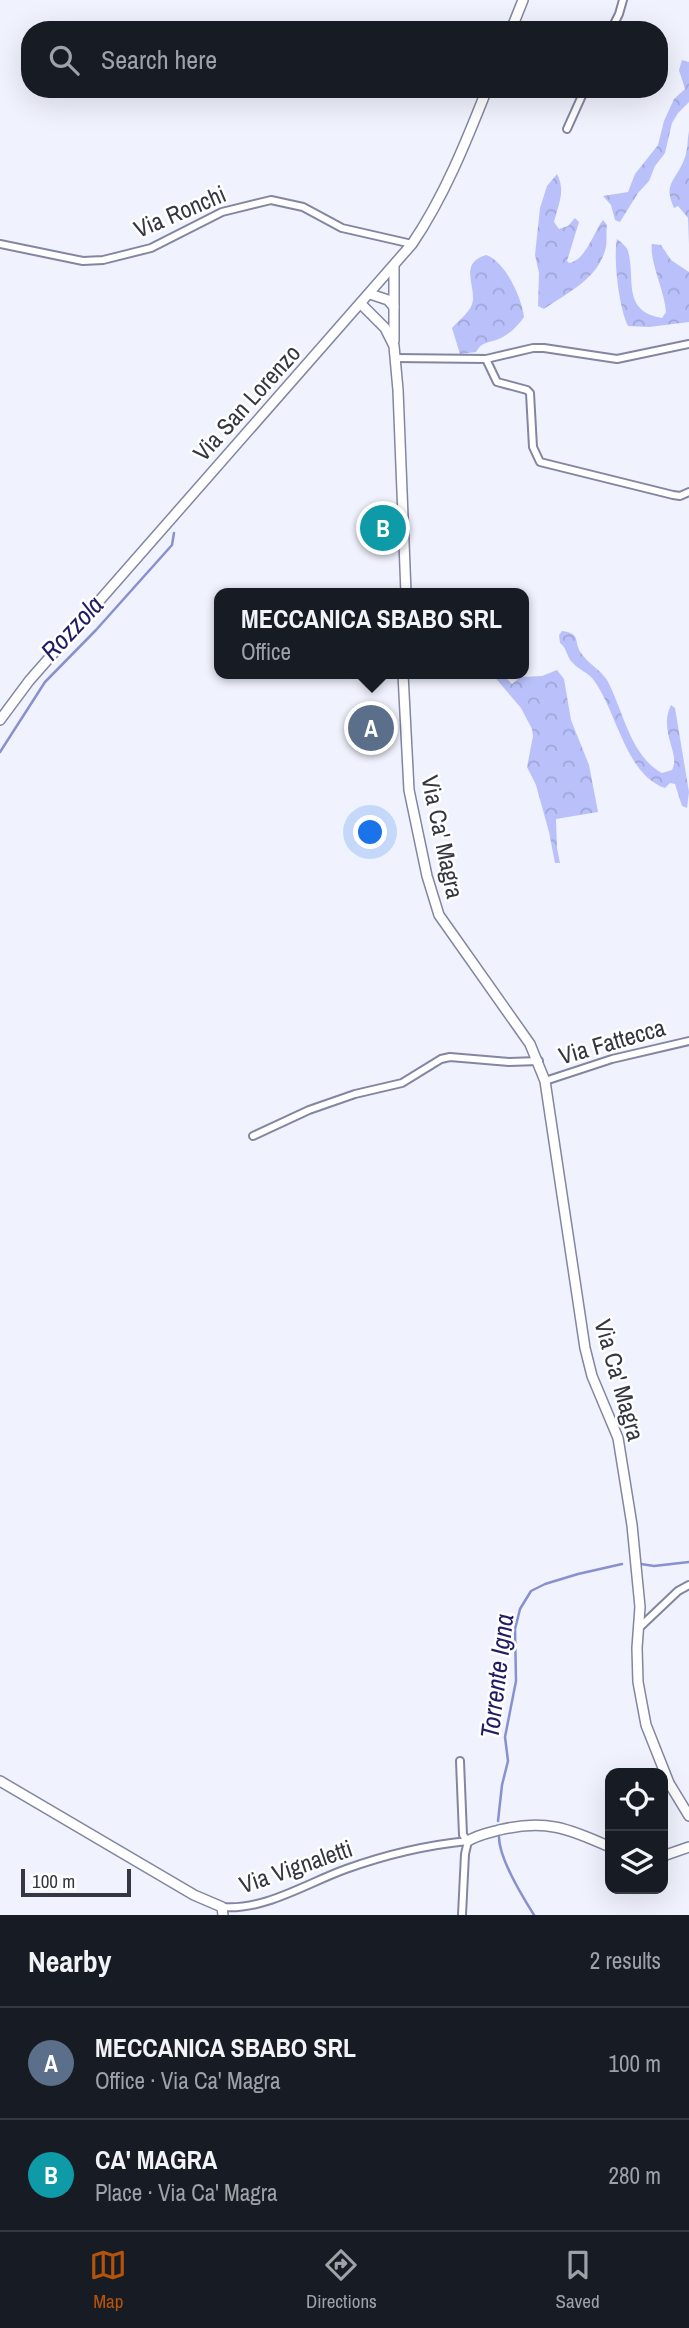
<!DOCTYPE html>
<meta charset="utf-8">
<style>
:root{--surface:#171b24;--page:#20242c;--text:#f1f3f6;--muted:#9ea1a6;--line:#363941;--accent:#b45309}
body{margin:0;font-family:"Archivo Narrow",sans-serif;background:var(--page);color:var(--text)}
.controls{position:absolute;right:21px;bottom:21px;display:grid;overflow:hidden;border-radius:14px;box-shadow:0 7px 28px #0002}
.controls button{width:63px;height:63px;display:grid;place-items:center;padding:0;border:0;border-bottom:2px solid var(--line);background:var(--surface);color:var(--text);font:35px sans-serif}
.scale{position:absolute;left:21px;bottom:18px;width:110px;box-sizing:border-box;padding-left:7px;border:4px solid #343642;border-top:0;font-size:19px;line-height:24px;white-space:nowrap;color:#343642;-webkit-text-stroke:5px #fff;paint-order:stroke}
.you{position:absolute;left:371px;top:833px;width:24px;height:24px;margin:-18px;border:5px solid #fff;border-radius:50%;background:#1a73e8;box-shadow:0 0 0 10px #1a73e833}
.badge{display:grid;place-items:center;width:46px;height:46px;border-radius:50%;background:var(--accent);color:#fff;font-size:23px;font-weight:700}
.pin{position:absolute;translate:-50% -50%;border:4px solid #fff;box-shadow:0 2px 7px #0006}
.popup{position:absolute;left:214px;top:588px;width:315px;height:91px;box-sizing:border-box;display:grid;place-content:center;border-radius:14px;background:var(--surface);filter:drop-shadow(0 2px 5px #0005);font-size:23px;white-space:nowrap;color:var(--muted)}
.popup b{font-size:26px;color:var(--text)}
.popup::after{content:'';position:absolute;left:50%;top:100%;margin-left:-14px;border:14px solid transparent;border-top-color:var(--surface)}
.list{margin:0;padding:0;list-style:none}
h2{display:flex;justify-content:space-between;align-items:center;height:91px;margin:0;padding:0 28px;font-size:30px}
h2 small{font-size:23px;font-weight:400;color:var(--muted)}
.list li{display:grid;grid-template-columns:46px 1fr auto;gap:21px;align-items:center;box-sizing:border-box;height:112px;padding:0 28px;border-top:2px solid var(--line)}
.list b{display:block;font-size:26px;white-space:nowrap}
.list p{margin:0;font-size:23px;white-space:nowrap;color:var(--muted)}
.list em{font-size:23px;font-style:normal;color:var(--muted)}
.icon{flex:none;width:38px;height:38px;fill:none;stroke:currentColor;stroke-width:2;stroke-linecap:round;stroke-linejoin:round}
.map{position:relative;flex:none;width:689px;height:1915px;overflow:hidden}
.search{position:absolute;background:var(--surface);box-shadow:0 7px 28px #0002;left:21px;right:21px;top:21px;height:77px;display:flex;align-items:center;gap:18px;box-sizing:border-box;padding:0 24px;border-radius:28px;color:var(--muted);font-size:26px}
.sheet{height:315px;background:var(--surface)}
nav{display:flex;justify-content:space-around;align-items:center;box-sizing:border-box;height:98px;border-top:2px solid var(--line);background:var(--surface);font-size:19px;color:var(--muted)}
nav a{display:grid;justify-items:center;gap:4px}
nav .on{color:var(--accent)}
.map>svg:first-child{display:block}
.forest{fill:url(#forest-crowns)}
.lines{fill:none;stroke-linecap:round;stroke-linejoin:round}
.stream{stroke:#8890ce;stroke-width:2.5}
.street-casing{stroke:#8286a1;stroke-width:10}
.secondary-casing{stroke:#8286a1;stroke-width:12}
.street{stroke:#fff;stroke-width:6}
.secondary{stroke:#fff;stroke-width:9}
.labels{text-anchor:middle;stroke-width:5;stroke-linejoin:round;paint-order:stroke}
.street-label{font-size:24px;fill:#343642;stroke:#fff}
.water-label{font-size:26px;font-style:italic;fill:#211b64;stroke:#fff}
</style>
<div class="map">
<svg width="689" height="1915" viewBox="0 0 689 1915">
<defs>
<pattern id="forest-crowns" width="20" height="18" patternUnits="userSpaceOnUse" patternTransform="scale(1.75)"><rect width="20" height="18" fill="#bac1fa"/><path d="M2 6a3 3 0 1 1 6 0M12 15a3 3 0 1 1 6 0" fill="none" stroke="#a0a6d8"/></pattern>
</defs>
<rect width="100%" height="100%" fill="#f0f2fe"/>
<!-- forest -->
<g class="forest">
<path d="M682,60L689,62V102L678,113L672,123L665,153L655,166L649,181L638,193L620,222L615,220L611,205L603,196L628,192L635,174L658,145L664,121L674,99L685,89L679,70Z"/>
<path d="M689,131V244L688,218L678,206L674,208C663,183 675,182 684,160C688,151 687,141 689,131Z"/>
<path d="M557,174C566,191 558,205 554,222L559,229L568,226L575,218L579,222L567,261L569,263C586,260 593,233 603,220L607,225C606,232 607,241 606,247C599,278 569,292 544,309L538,306L539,273L535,255L540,208L547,186Z"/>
<path d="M617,239C621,242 627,247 628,251C636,279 621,311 662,318L666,312C665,292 649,261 652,244L661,245L671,260L689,272V322L649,327L628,326C619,308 613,258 617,239Z"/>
<path d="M486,255C505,261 522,298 524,317C517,327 508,336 496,340C487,343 482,342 476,352L460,354L452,328C459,320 472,311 473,300C474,282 460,263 486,255Z"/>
<path d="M562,631C582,634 573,641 581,653C588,664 600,669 607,680C623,709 630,756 662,773L672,770C681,754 658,731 671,705L675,708L689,792L687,808L682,806L675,784L670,783L665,788C626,775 617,713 595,682C589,672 578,670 571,661C566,654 566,647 560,643L559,635Z"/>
<path d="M557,670L564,679L571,720L589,765L598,812L556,819L557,848L560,863H555L549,832L536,785L527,767L533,736L532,729L521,708L492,674H502L512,684L521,677L542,676Z"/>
</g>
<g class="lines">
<!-- stream -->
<g class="stream">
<path d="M0,752L45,682L96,630L172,545L174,533"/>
<path d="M641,1564L654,1566L689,1562"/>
<path d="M498,1821L502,1785L508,1761L505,1737L516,1681L515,1629L520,1609L531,1591L545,1584L578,1574L622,1564"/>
<path d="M499,1837C499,1859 522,1896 534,1915"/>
</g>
<!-- street casing -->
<g class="street-casing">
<g id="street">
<path d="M611,30L619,14L623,0"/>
<path d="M567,129L585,89"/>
<path d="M0,244L83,261L103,260L151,248L222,212L271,200L303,207L342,228L412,244"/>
<path d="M395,358L486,359L533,348H544L617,359L689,344"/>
<path d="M486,359L497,382L527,390L530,393L533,447L540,462L673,495L680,496L689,492"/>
<path d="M545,1081L612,1059L689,1041"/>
<path d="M253,1136L309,1110L355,1094L402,1083L441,1059L450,1057L509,1062L539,1061"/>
<path d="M640,1627L678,1591L689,1585"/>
<path d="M460,1761L463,1835L468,1841"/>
<path d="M222,1907C264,1911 307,1883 346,1869C385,1855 427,1845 468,1841"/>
<path d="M462,1915L465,1854L468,1841"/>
</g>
</g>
<!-- secondary casing -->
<g class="secondary-casing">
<g id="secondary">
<path d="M511,30L523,0"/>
<path d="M394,267V341"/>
<path d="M370,294L388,300L394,307"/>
<path d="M361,304L385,328L394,346L398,390L406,593"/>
<path d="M403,674L409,790L427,876L439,915L530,1044L545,1081L585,1348L592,1376L618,1438L632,1525L640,1607L637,1648L638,1682L646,1725L669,1783L689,1816"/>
<path d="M0,720L29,681L412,244C444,197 466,142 487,89"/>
<path d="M0,1781L194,1895L222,1907L223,1915"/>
<path d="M468,1841C477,1835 488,1833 499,1830C545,1819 568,1828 610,1847"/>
<path d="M663,1856L689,1847"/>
</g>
</g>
<!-- street -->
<use href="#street" class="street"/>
<!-- secondary -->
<use href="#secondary" class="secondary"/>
</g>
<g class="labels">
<!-- street labels -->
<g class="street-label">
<text transform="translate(180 212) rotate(-23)" y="8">Via Ronchi</text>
<text transform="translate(247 403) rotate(-48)" y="8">Via San Lorenzo</text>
<text transform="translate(442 837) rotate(78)" y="8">Via Ca' Magra</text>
<text transform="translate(612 1042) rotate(-16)" y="8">Via Fattecca</text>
<text transform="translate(619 1380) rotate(74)" y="8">Via Ca' Magra</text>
<text transform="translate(296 1867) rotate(-19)" y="8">Via Vignaletti</text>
</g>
<!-- water labels -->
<g class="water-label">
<text transform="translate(72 628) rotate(-47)" y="9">Rozzola</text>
<text transform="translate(497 1676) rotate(-83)" y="9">Torrente Igna</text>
</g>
</g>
</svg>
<div class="controls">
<button><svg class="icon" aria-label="locate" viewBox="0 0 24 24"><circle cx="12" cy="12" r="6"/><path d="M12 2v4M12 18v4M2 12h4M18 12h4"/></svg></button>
<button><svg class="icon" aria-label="layers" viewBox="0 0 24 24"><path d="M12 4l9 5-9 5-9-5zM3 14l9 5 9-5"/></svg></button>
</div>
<div class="scale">100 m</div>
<div class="you"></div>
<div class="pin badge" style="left:371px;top:728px;background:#5c6f8a">A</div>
<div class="popup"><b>MECCANICA SBABO SRL</b>Office</div>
<div class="pin badge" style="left:383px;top:528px;background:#0f9aa8">B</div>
<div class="search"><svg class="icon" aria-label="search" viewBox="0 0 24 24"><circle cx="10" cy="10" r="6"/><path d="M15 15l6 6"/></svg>Search here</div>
</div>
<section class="sheet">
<h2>Nearby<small>2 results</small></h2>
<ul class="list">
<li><span class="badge" style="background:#5c6f8a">A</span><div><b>MECCANICA SBABO SRL</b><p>Office · Via Ca' Magra</p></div><em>100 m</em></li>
<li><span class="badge" style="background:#0f9aa8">B</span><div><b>CA' MAGRA</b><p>Place · Via Ca' Magra</p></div><em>280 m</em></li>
</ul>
</section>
<nav>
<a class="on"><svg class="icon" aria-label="map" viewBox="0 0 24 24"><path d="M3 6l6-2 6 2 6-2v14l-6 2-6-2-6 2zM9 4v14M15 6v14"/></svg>Map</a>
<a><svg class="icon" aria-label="directions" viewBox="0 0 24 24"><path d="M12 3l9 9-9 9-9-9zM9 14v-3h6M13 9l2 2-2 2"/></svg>Directions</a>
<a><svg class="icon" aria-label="saved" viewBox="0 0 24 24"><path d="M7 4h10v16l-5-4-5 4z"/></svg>Saved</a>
</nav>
